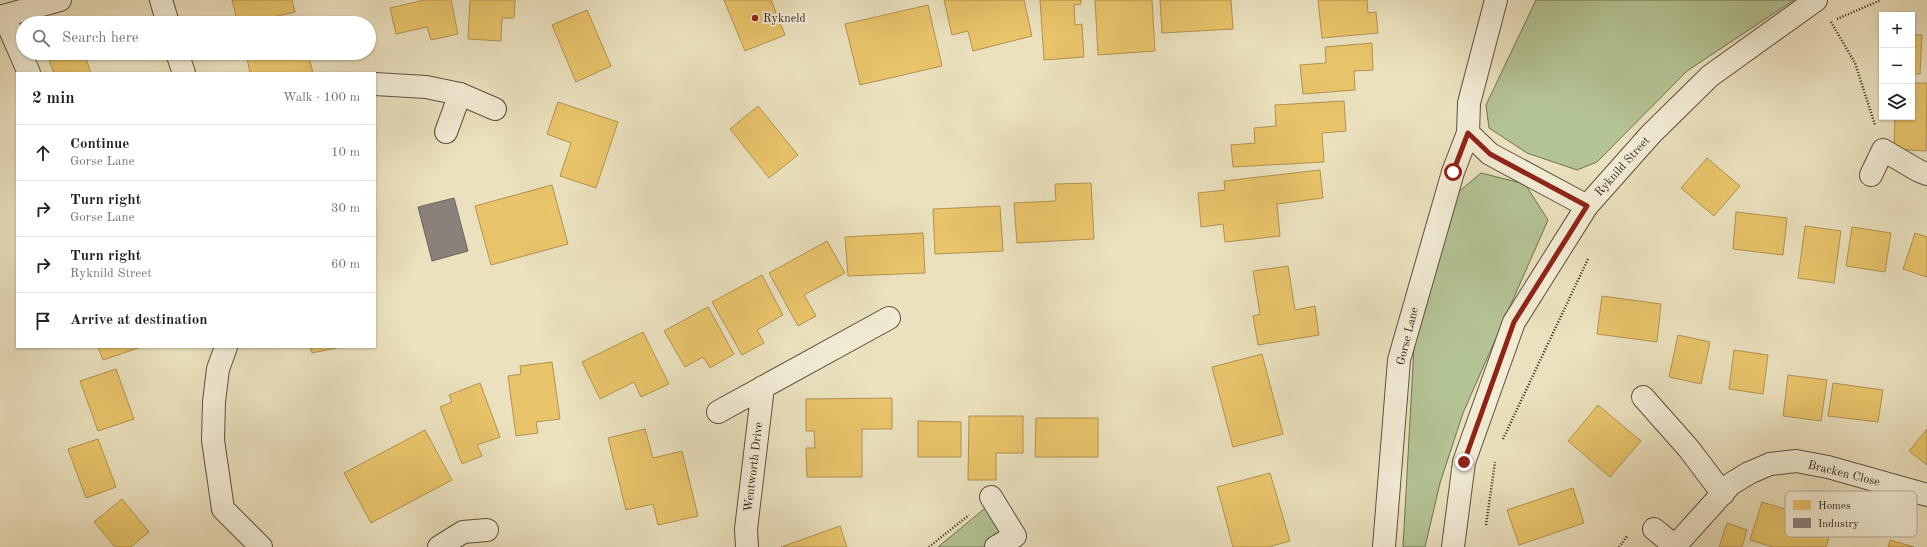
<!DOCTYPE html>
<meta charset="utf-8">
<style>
:root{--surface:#fff;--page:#f6f6f6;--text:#222;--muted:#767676;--line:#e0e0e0}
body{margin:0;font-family:"Old Standard TT",serif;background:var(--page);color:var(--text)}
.controls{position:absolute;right:12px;top:12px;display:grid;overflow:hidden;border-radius:0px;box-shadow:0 1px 3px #0004}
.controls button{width:36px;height:36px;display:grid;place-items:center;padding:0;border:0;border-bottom:1px solid var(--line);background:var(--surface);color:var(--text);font:20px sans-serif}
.stop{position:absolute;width:12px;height:12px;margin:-9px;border:3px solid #8f2418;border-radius:50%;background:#fff}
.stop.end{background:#8f2418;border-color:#fff;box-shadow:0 1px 4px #0008}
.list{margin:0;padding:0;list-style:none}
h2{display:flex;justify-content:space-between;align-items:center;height:52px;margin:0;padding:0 16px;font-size:17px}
h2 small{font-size:13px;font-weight:400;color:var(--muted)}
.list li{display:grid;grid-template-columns:26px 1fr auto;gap:12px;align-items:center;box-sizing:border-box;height:56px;padding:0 16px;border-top:1px solid var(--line)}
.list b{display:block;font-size:15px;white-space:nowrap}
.list p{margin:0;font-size:13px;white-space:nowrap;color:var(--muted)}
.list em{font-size:13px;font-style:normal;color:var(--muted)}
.icon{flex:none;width:22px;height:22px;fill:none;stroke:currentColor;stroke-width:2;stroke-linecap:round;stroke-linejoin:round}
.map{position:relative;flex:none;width:1927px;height:547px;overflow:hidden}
.search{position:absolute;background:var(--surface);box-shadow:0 1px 3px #0004;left:16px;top:16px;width:360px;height:44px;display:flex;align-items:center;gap:10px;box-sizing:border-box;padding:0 14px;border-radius:22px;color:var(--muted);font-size:15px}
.panel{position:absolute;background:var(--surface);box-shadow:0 1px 3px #0004;left:16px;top:72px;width:360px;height:276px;border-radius:0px}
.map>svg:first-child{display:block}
.green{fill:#b4c394;stroke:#707154}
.homes{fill:#e9c46a;stroke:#b19250}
.industry{fill:#8a817c;stroke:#6e645d}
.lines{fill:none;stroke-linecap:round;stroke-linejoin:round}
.minor-casing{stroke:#5c503f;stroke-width:24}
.path{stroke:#2d1f15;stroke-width:2.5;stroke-dasharray:1 2;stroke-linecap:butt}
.minor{stroke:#f2ecd5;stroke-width:22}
.route{stroke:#8f2418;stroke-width:5}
.poi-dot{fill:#8f2418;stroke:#f2ecd5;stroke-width:1.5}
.labels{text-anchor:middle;stroke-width:4;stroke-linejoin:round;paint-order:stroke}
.poi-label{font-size:12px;fill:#2d1f15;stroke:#f2ecd5;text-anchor:start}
.street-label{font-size:12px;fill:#2d1f15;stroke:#f2ecd5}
.key{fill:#f2ecd5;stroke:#b7ae9b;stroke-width:1}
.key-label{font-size:11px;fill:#2d1f15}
</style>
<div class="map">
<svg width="1927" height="547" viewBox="0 0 1927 547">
<rect width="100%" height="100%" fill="#ebe1be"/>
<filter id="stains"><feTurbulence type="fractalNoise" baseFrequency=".005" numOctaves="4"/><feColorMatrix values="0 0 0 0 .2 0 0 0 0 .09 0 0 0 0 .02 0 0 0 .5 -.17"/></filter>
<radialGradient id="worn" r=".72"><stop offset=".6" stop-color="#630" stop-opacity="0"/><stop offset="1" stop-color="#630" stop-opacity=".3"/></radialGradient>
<!-- green -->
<g class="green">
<path d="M1536,0H1794L1687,71L1597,162L1577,170L1527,153L1489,128L1486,105Z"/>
<path d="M1481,173L1525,184L1548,220L1463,413L1440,483L1425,547H1403L1414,347L1455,195Z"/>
<path d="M990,504L1006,533L985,547H938Z"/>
</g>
<!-- homes -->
<g class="homes">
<path d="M232,0H292L295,12L248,23H238Z"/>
<path d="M424,0H451L458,34L431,40L427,27L396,34L390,8Z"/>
<path d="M470,0H515L514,18H502L501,41L468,39Z"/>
<path d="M724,0H771L785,35L745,51Z"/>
<path d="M944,0H1024L1032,36L973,51L968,31L952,35Z"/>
<path d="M1040,0H1081V4L1074,5L1075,25L1082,24L1084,57L1044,60Z"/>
<path d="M1095,0H1152L1155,51L1098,55Z"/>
<path d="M1160,0H1231L1233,29L1162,33Z"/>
<path d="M1318,0H1367L1368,13L1376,12L1378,33L1322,38Z"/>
<path d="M928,5L942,66L860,85L845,24Z"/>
<path d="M587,10L611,66L576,82L552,25Z"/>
<path d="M1912,35H1922L1920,74H1912Z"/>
<path d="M1372,43L1373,70L1354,71L1355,90L1303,94L1300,65L1326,63L1325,47Z"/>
<path d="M65,53H84L91,73H54L49,60Z"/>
<path d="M246,53H308L313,73H250Z"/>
<path d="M1912,83H1927L1926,151L1894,149L1895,117H1912Z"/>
<path d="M1344,101L1346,131L1322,133L1324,162L1233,167L1231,145L1255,143L1254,128L1276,126L1275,105Z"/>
<path d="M558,102L618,122L596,188L560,176L571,143L547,134Z"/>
<path d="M758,106L798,155L769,178L730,129Z"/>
<path d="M1707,158L1740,186L1714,216L1681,188Z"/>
<path d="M1320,170L1323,198L1277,204L1280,236L1225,242L1223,224L1201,227L1198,193L1225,190L1224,181Z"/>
<path d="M1091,183L1094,239L1017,243L1014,203L1056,201L1055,184Z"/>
<path d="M552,185L568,244L491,265L475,206Z"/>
<path d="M1000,206L1003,251L935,254L933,209Z"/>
<path d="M1736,212L1787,218L1783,255L1733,249Z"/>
<path d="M1805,226L1841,231L1834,283L1798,278Z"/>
<path d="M1852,227L1891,233L1885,272L1846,266Z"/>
<path d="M923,233L925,273L848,276L845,237Z"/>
<path d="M1915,233L1927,237V277L1903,269Z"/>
<path d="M827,241L845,273L804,295L816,316L798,326L769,273Z"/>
<path d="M1288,266L1295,310L1315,306L1319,335L1258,345L1253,316L1260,314L1253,271Z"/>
<path d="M762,275L783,315L757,330L764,343L742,355L712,302Z"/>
<path d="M1602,296L1661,304L1657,342L1597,334Z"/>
<path d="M708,307L734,354L710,368L703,357L685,367L664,331Z"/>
<path d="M643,332L669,384L641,397L634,382L600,399L582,362Z"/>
<path d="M1678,335L1710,342L1701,384L1669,377Z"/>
<path d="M98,347H141L103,360Z"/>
<path d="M310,347H341L312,353Z"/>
<path d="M1734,350L1768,355L1763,394L1729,389Z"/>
<path d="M1262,354L1283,434L1233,447L1212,367Z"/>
<path d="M552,362L560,419L536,422L538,433L516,436L508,376L521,374L520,366Z"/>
<path d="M116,369L134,419L98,431L80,381Z"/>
<path d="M1788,375L1827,380L1821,421L1783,416Z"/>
<path d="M480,383L500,437L477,445L482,456L462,464L440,407L452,402L449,395Z"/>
<path d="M1833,383L1883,390L1878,422L1828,416Z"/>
<path d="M892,398V429H862V477H807L806,448H815L814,431H806V399Z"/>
<path d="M1598,405L1641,441L1610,477L1568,441Z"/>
<path d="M969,416H1023V453H996V480H968Z"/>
<path d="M1036,418H1098V457H1035Z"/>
<path d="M918,421L961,422V457H918Z"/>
<path d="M645,429L653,458L682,451L698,516L658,525L653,504L626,510L608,438Z"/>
<path d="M1927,429V465L1909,451Z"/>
<path d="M425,430L452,480L371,523L344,473Z"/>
<path d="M98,439L116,487L86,498L68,449Z"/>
<path d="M1270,473L1290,541L1268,547H1233L1217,487Z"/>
<path d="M1573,488L1584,523L1519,545L1507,510Z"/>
<path d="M122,499L149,532L131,547H115L94,522Z"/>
<path d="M1762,502L1833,524L1826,547H1773L1750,540Z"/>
<path d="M1727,523L1747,530L1742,547H1719Z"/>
<path d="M840,526L847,547H781Z"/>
<path d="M1890,540L1914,547H1888Z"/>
</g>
<!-- industry -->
<path class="industry" d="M454,198L468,251L432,261L418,207Z"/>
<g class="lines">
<!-- minor casing -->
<g class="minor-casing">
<g id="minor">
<path d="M161,0L168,23"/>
<path d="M1496,0L1469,103L1468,133L1490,154L1587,206"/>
<path d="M4,16L29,73"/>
<path d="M0,17L60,0"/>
<path d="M177,53L184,73"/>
<path d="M375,84L426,87L460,94L495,109"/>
<path d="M446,132L460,94"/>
<path d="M1871,175L1883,150L1919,171L1927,174"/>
<path d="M226,347L218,369L214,402L213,440L223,509L261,547"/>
<path d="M1643,397L1689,449L1723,494"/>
<path d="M718,412L889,318"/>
<path d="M991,497L1015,536L996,547"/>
<path d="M1654,529L1675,546L1731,484L1749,473L1770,464L1796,461L1828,467L1927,495"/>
<path d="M439,547L463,532L487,530"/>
<path d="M747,547L746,529L763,387"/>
<path d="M1384,547L1399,360L1453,172L1468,133"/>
<path d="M1453,547L1464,462L1514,322L1587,206L1651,134L1710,76L1816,0"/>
</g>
</g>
<!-- path -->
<g class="path">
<path d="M1837,19L1881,0"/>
<path d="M1831,22L1855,63L1875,125"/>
<path d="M1503,439L1588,259"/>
<path d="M1486,525L1495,462"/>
<path d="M929,547L969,515"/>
<path d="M1619,547L1628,535"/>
</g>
<!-- minor -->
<use href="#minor" class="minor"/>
</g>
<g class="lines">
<!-- route -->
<path class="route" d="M1453,172L1468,133L1490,154L1587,206L1514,322L1464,462"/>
</g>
<!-- markers -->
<circle class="poi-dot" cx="755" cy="18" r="4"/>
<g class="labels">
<!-- poi labels -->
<g class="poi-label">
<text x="763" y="22">Rykneld</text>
</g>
<!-- street labels -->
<g class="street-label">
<text transform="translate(1622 166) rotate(-48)" y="4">Ryknild Street</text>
<text transform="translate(1407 336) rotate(-76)" y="4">Gorse Lane</text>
<text transform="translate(753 467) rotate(-83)" y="4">Wentworth Drive</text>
<text transform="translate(1844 473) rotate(14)" y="4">Bracken Close</text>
</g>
</g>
<!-- legend -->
<rect x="1785" y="491" width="132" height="46" rx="6" class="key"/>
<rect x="1793" y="500" width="18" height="10" fill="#e9c46a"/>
<rect x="1793" y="518" width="18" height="10" fill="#8a817c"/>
<g class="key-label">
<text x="1818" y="509">Homes</text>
<text x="1818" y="527">Industry</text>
</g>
<rect width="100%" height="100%" filter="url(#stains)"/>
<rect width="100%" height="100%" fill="url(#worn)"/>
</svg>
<div class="controls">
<button>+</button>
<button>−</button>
<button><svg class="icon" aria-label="layers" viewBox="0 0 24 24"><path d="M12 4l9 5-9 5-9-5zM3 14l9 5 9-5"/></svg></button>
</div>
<div class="stop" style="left:1453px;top:172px"></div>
<div class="stop end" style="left:1464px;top:462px"></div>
<div class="search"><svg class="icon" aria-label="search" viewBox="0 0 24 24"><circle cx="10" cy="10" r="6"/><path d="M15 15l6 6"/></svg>Search here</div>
<section class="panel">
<h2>2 min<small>Walk · 100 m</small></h2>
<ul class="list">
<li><svg class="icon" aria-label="ahead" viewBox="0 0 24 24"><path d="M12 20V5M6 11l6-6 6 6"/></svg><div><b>Continue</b><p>Gorse Lane</p></div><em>10 m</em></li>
<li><svg class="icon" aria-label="right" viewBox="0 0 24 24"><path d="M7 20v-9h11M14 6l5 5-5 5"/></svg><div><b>Turn right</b><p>Gorse Lane</p></div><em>30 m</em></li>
<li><svg class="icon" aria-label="right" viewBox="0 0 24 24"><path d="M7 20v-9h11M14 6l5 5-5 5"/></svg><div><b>Turn right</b><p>Ryknild Street</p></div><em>60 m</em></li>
<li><svg class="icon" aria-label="arrive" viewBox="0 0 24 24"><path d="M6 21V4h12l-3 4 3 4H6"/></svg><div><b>Arrive at destination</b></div></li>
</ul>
</section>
</div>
